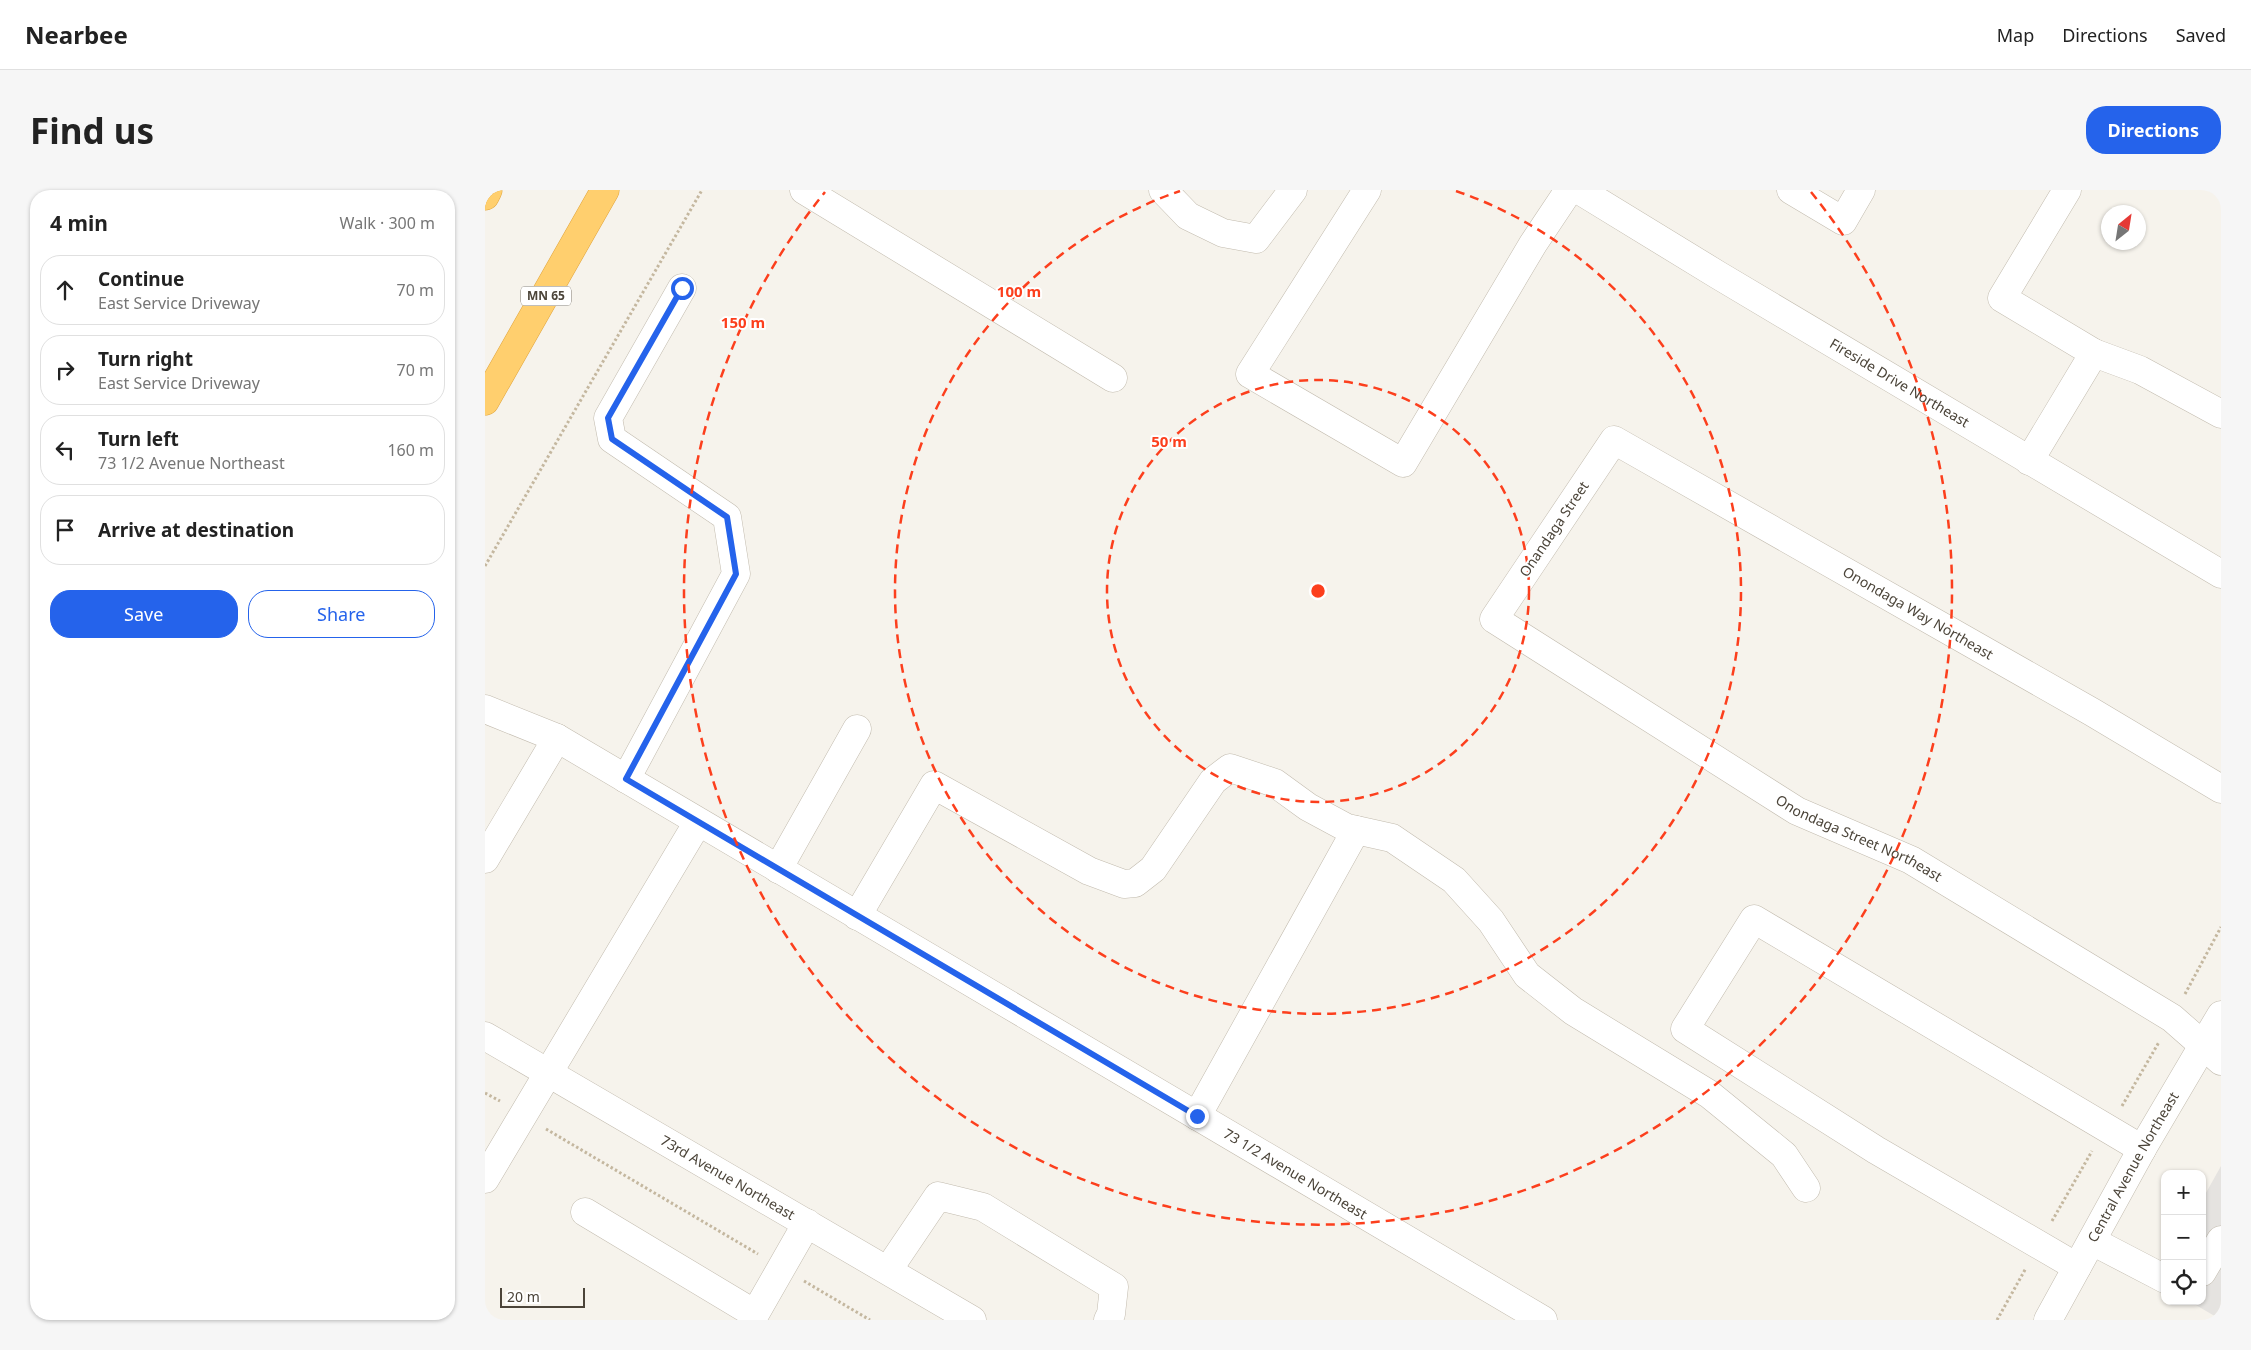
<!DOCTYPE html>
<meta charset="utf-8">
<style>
:root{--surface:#fff;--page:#f6f6f6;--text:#222;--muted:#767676;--line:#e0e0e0;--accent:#2563eb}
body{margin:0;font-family:"Noto Sans",sans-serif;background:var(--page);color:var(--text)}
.controls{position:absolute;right:15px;bottom:15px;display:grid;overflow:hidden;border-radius:10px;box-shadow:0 1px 4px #0004}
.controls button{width:45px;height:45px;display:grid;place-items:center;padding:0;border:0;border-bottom:1px solid var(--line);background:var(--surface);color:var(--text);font:25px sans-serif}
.compass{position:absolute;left:1616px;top:15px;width:45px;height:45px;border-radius:50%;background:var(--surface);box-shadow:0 1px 4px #0004;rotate:30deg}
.scale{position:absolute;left:15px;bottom:12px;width:85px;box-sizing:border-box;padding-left:5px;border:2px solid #4b4439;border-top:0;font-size:14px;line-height:18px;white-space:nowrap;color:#4b4439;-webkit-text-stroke:4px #fff;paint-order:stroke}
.stop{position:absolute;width:15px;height:15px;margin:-11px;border:4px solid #2563eb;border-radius:50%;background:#fff}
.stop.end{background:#2563eb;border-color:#fff;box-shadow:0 1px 5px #0008}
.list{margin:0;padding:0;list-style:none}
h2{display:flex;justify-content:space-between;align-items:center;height:65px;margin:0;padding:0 20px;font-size:21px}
h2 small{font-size:16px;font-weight:400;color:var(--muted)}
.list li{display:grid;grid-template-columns:32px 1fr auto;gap:15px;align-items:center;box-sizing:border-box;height:70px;margin:0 10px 10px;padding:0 10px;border:1px solid var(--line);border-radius:20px}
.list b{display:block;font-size:19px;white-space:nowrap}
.list p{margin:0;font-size:16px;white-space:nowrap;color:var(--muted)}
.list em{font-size:16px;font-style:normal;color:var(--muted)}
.actions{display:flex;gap:10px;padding:15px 20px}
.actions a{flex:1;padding:11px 0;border:1px solid var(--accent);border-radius:20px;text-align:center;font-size:18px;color:var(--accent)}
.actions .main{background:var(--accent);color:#fff}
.icon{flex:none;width:28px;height:28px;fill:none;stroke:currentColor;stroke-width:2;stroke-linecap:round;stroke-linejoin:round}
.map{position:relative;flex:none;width:1736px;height:1130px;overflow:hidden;border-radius:20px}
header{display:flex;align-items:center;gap:30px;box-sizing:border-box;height:70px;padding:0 25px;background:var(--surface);border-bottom:1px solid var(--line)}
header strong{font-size:24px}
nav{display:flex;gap:28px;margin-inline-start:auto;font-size:18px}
.intro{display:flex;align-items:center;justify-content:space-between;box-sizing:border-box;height:120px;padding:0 30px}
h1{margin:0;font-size:35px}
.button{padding:12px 22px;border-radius:20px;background:var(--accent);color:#fff;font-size:18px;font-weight:700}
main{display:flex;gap:30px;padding:0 30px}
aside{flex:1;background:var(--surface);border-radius:20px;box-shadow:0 1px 4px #0004}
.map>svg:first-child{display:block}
.parking{fill:#e5e3e0}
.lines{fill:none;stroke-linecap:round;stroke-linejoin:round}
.minor-casing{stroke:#c2bbae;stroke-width:29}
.highway-casing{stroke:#e0a43c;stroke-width:29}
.path{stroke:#c4b79f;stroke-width:3;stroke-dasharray:2.5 2.5;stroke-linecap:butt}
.minor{stroke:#fff;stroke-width:28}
.highway{stroke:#ffcf6e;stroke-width:28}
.route{stroke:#2563eb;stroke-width:6}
.ring{fill:none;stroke:#fc3f1d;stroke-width:2.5;stroke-dasharray:9 6}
.labels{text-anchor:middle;stroke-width:4;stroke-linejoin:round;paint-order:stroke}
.shield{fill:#fff;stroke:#817c74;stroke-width:1}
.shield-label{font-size:12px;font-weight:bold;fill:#4b4439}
.street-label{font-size:14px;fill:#4b4439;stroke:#fff}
.centre{fill:#fc3f1d;stroke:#fff;stroke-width:2.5}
.ring-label{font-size:15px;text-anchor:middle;font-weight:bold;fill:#fc3f1d;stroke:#fff;stroke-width:4;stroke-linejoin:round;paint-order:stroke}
</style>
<header>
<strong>Nearbee</strong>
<nav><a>Map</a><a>Directions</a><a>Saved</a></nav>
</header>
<div class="intro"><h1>Find us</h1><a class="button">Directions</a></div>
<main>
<aside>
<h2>4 min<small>Walk · 300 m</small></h2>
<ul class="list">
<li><svg class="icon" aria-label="ahead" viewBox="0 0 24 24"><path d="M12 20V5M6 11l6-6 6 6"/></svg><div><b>Continue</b><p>East Service Driveway</p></div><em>70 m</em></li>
<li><svg class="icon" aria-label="right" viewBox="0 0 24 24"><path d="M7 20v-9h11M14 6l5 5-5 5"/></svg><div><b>Turn right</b><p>East Service Driveway</p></div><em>70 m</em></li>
<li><svg class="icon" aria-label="left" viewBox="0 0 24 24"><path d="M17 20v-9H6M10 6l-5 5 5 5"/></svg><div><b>Turn left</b><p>73 1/2 Avenue Northeast</p></div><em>160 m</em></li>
<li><svg class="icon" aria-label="arrive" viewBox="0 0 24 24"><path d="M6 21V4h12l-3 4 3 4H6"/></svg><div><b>Arrive at destination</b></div></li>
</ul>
<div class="actions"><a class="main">Save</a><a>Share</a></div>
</aside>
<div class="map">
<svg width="1736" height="1130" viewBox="0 0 1736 1130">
<rect width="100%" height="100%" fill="#f6f3ec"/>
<!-- parking -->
<path class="parking" d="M1736,976V1123L1733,1128L1704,1111H1717V1010Z"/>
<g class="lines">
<!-- minor casing -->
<g class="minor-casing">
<g id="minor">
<path d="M319,0L628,188"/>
<path d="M678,0L703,26L738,43L771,49L808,0"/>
<path d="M882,0L765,184L918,273L1048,54L1084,0"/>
<path id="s1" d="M1094,0L1233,85L1736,384"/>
<path d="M1306,0L1358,31L1376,0"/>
<path d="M1609,163L1655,180L1736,224"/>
<path d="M1544,271L1609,163L1517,108L1582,0"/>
<path id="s2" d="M0,519L72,548L1058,1130"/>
<path d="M141,589L251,384L242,327L127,249L123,228L197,98"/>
<path id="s3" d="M1736,599L1607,522L1129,250L1009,429L1312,621L1426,670L1687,828L1736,871"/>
<path d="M0,669L72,548"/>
<path d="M293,679L372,539"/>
<path d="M372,726L449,595L604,681L639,694L650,693L668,679L728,591L745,578L790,593L823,617L862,638L907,648L969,690L1006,731L1042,785L1088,821L1224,904L1299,965L1321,998"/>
<path id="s4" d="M0,846L487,1130"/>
<path d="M712,926L871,640"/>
<path d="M0,989L213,632"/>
<path d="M100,1022L270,1124L322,1033"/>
<path d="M1607,1051L1680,1089"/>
<path d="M1592,1077L1391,960L1200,839L1269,729L1657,959"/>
<path d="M403,1080L453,1006L498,1017L629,1097L626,1124L623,1130"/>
<path d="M1717,1082L1736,1050"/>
<path id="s5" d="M1563,1130L1657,959L1736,825"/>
</g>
</g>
<!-- highway casing -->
<g class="highway-casing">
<g id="highway">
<path d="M0,6L3,0"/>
<path d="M0,211L120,0"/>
</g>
</g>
<!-- path -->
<g class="path">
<path d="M0,376L217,0"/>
<path d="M1700,804L1736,737"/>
<path d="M0,903L15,911"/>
<path d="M1637,916L1674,852"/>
<path d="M61,939L273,1064"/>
<path d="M1567,1031L1607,961"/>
<path d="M319,1091L385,1130"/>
<path d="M1512,1130L1541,1078"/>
</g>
<!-- minor -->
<use href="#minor" class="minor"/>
<!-- highway -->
<use href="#highway" class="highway"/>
</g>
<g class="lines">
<!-- route -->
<path class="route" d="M197,98L123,228L127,249L242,327L251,384L141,589L712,926"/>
</g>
<!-- distance rings -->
<g class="ring">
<circle cx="833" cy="401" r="211"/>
<path d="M971 1A423 423 0 1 1 695 1"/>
<path d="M1326 2A634 634 0 1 1 340 2"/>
</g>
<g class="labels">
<!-- shield labels -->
<rect class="shield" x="36" y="96.5" width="50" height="19" rx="4"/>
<g class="shield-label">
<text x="61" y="110">MN 65</text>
</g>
<!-- street labels -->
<g class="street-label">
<text dy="5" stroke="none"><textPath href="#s1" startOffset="374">Fireside Drive Northeast</textPath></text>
<text transform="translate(1069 339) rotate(-56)" y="5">Onandaga Street</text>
<text transform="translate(1433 423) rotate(30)" y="5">Onondaga Way Northeast</text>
<text dy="5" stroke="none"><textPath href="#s3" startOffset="1342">Onondaga Street Northeast</textPath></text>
<text dy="5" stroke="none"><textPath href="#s5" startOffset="175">Central Avenue Northeast</textPath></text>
<text dy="5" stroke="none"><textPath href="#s2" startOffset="935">73 1/2 Avenue Northeast</textPath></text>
<text dy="5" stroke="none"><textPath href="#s4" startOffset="281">73rd Avenue Northeast</textPath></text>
</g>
</g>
<circle cx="833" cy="401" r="8" class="centre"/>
<g class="ring-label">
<text x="534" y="107">100 m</text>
<text x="258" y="138">150 m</text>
<text x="684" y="257">50 m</text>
</g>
</svg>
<div class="controls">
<button>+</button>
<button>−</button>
<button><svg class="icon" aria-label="locate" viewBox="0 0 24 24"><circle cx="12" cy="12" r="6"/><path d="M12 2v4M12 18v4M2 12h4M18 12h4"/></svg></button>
</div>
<svg class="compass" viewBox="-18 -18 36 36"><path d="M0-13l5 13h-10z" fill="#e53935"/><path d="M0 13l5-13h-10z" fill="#767676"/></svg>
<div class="scale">20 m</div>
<div class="stop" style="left:197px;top:98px"></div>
<div class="stop end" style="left:712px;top:926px"></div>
</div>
</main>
